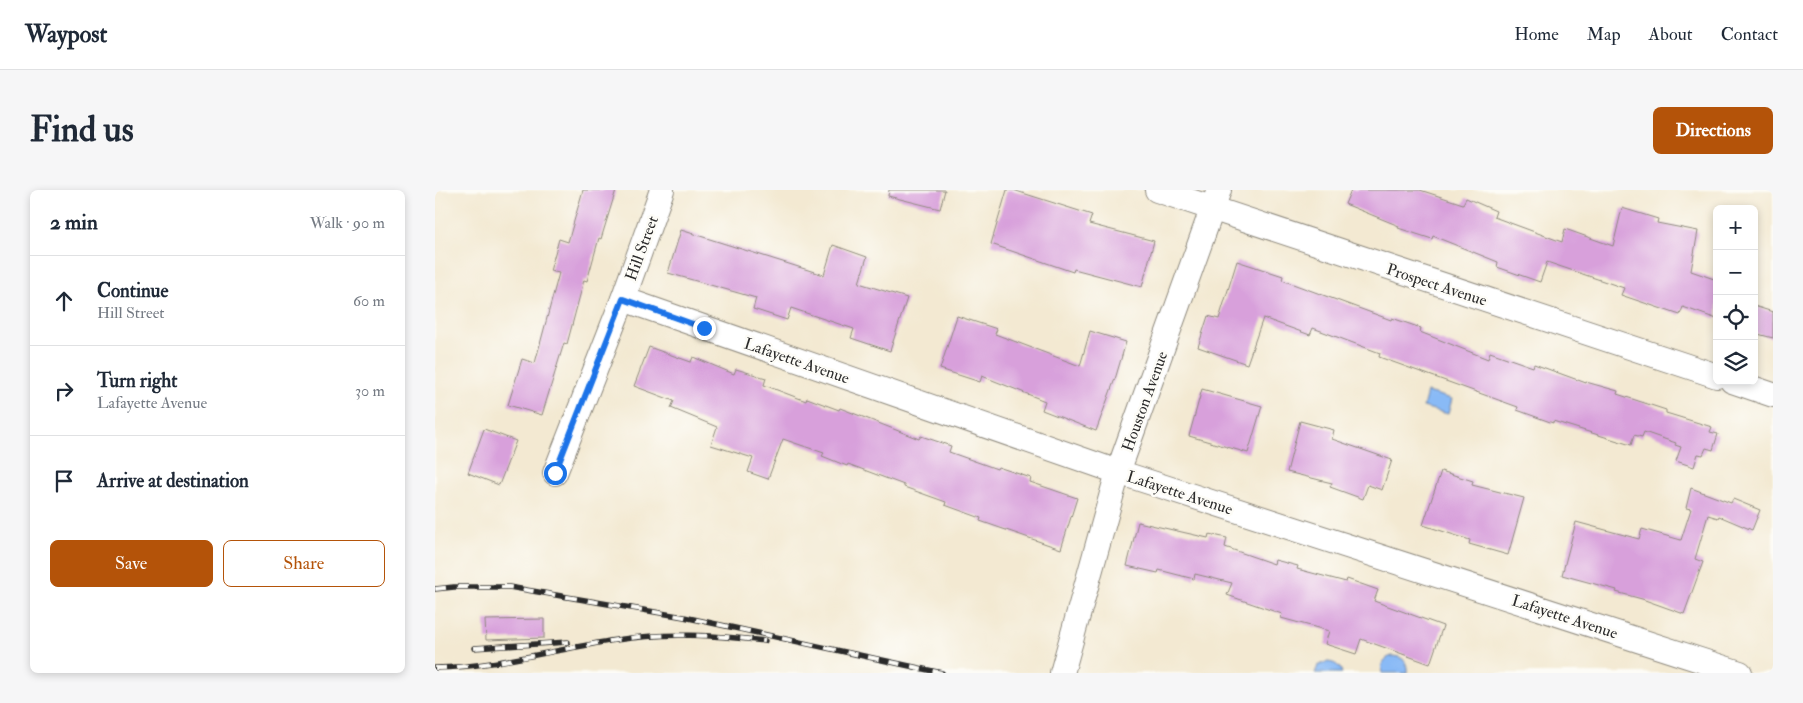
<!DOCTYPE html>
<meta charset="utf-8">
<style>
:root{--surface:#fff;--page:#f6f6f7;--text:#1f2937;--muted:#747a83;--line:#e0e1e3;--accent:#b45309}
body{margin:0;font-family:"IM FELL Double Pica",serif;background:var(--page);color:var(--text)}
.controls{position:absolute;right:15px;top:15px;display:grid;overflow:hidden;border-radius:8px;box-shadow:0 2px 8px #0003}
.controls button{width:45px;height:45px;display:grid;place-items:center;padding:0;border:0;border-bottom:1px solid var(--line);background:var(--surface);color:var(--text);font:25px sans-serif}
.stop{position:absolute;width:15px;height:15px;margin:-11px;border:4px solid #1a73e8;border-radius:50%;background:#fff}
.stop.end{background:#1a73e8;border-color:#fff;box-shadow:0 1px 5px #0008}
.list{margin:0;padding:0;list-style:none}
h2{display:flex;justify-content:space-between;align-items:center;height:65px;margin:0;padding:0 20px;font-size:21px}
h2 small{font-size:16px;font-weight:400;color:var(--muted)}
.list li{display:grid;grid-template-columns:32px 1fr auto;gap:15px;align-items:center;box-sizing:border-box;height:90px;padding:0 20px;border-top:1px solid var(--line)}
.list b{display:block;font-size:19px;white-space:nowrap}
.list p{margin:0;font-size:16px;white-space:nowrap;color:var(--muted)}
.list em{font-size:16px;font-style:normal;color:var(--muted)}
.actions{display:flex;gap:10px;padding:15px 20px}
.actions a{flex:1;padding:11px 0;border:1px solid var(--accent);border-radius:8px;text-align:center;font-size:18px;color:var(--accent)}
.actions .main{background:var(--accent);color:#fff}
.icon{flex:none;width:28px;height:28px;fill:none;stroke:currentColor;stroke-width:2;stroke-linecap:round;stroke-linejoin:round}
.map{position:relative;flex:none;width:1338px;height:483px;overflow:hidden;border-radius:8px}
header{display:flex;align-items:center;gap:30px;box-sizing:border-box;height:70px;padding:0 25px;background:var(--surface);border-bottom:1px solid var(--line)}
header strong{font-size:24px}
nav{display:flex;gap:28px;margin-inline-start:auto;font-size:18px}
.intro{display:flex;align-items:center;justify-content:space-between;box-sizing:border-box;height:120px;padding:0 30px}
h1{margin:0;font-size:35px}
.button{padding:12px 22px;border-radius:8px;background:var(--accent);color:#fff;font-size:18px;font-weight:700}
main{display:flex;gap:30px;padding:0 30px}
aside{flex:1;background:var(--surface);border-radius:8px;box-shadow:0 2px 8px #0003}
.map>svg:first-child{display:block}
.water{fill:#89baf6;stroke:#5a7290}
.building{fill:#d8a0db}
.lines{fill:none;stroke-linecap:round;stroke-linejoin:round}
.minor-casing{stroke:#8f8a7e;stroke-width:26}
.minor{stroke:#fff;stroke-width:24}
.rail-casing{stroke:#2b2b2b;stroke-width:5.5}
.rail{stroke:#fdfcf7;stroke-width:4;stroke-dasharray:11;stroke-linecap:butt}
.route{stroke:#1a73e8;stroke-width:6}
.labels{text-anchor:middle;stroke-width:5;stroke-linejoin:round;paint-order:stroke}
.street-label{font-size:16px;fill:#2b2b2b;stroke:#fdfcf7}
</style>
<header>
<strong>Waypost</strong>
<nav><a>Home</a><a>Map</a><a>About</a><a>Contact</a></nav>
</header>
<div class="intro"><h1>Find us</h1><a class="button">Directions</a></div>
<main>
<aside>
<h2>2 min<small>Walk · 90 m</small></h2>
<ul class="list">
<li><svg class="icon" aria-label="ahead" viewBox="0 0 24 24"><path d="M12 20V5M6 11l6-6 6 6"/></svg><div><b>Continue</b><p>Hill Street</p></div><em>60 m</em></li>
<li><svg class="icon" aria-label="right" viewBox="0 0 24 24"><path d="M7 20v-9h11M14 6l5 5-5 5"/></svg><div><b>Turn right</b><p>Lafayette Avenue</p></div><em>30 m</em></li>
<li><svg class="icon" aria-label="arrive" viewBox="0 0 24 24"><path d="M6 21V4h12l-3 4 3 4H6"/></svg><div><b>Arrive at destination</b></div></li>
</ul>
<div class="actions"><a class="main">Save</a><a>Share</a></div>
</aside>
<div class="map">
<svg width="1338" height="483" viewBox="0 0 1338 483">
<rect width="100%" height="100%" fill="#fdfcf7"/>
<filter id="ink" filterUnits="userSpaceOnUse"><feTurbulence type="fractalNoise" baseFrequency=".02" numOctaves="2"/><feDisplacementMap in="SourceGraphic" scale="10" xChannelSelector="R" yChannelSelector="G"/><feConvolveMatrix kernelMatrix="1 2 1 2 8 2 1 2 1" color-interpolation-filters="sRGB"/></filter>
<filter id="wash" filterUnits="userSpaceOnUse"><feTurbulence type="fractalNoise" baseFrequency=".0096" numOctaves="4" result="noise"/><feDisplacementMap in="SourceGraphic" scale="20" xChannelSelector="R" yChannelSelector="G"/><feGaussianBlur stdDeviation="1.12" result="paint"/><feColorMatrix in="noise" values="0 0 0 0 0 0 0 0 0 0 0 0 0 0 0 0 0 1.4 0 .05"/><feComposite in="paint" operator="in"/></filter>
<g filter="url(#wash)">
<rect width="100%" height="100%" fill="#f3e9d2"/>
<!-- water -->
<g class="water">
<path d="M992,202L1017,209L1013,224L988,217Z"/>
<path d="M957,466C968,466 973,472 972,483H947C945,475 949,468 957,466Z"/>
<path d="M891,472C899,472 905,475 907,483H880L883,476Z"/>
</g>
<g id="blocks">
<!-- building -->
<g class="building">
<path d="M148,0H181L166,49L164,48L152,91L149,90L132,154L129,153L107,225L73,215L87,169L100,173L124,83L115,81L124,49L133,52Z"/>
<path d="M454,0H510L505,19L453,6Z"/>
<path d="M572,0H578L657,25L654,34L719,51L707,97L639,79L638,82L556,54Z"/>
<path d="M916,0H985L1028,14L1031,8L1061,21L1059,27L1127,52L1130,39L1178,56L1187,18L1223,29L1222,33L1263,41L1256,81L1282,90V129L1248,117L1245,125L1186,105L1189,98L1112,72L1105,92L1062,77L1063,72L998,46L997,49L963,38L964,36L910,14Z"/>
<path d="M246,40L389,85L398,55L432,67L424,93L472,108L455,161L416,148L419,139L356,118L352,130L318,119L321,108L233,83Z"/>
<path d="M802,71L848,86L847,90L956,130L957,128L986,138L985,142L1053,169L1055,162L1098,177L1099,174L1151,193V192L1183,201L1182,204L1231,220V223L1277,237L1275,242L1283,244L1278,260L1271,258L1268,265L1263,264L1259,277L1241,271L1246,257L1240,255L1241,253L1209,242L1207,247L1199,245L1196,255L1118,231V233L1082,220L1083,217L944,167L945,163L878,138L875,145L828,128L812,174L763,157L773,126L784,129Z"/>
<path d="M1319,116L1338,122V148L1319,143Z"/>
<path d="M522,126L562,139L560,144L645,176L655,141L691,152L681,186L661,241L607,220L610,211L547,186L545,192L505,179Z"/>
<path d="M214,157L256,172L258,167L299,184L301,179L331,188L329,195L371,211L372,208L404,220L405,218L484,249L486,246L516,256L514,262L562,279L563,277L596,288L595,292L642,308L626,359L545,331L546,328L510,315L511,312L469,297V295L413,274L412,276L387,266L389,263L348,249L333,289L313,282L318,268L276,255L282,237L236,218L239,211L199,196Z"/>
<path d="M767,199L827,216L813,263L754,246Z"/>
<path d="M865,231L899,240L897,249L957,270L947,300L933,295L928,309L895,297L897,293L852,282Z"/>
<path d="M49,239L81,251L64,295L33,283Z"/>
<path d="M1006,281L1038,291L1037,295L1089,308L1073,365L1034,354L1035,350L988,335Z"/>
<path d="M1256,298L1296,313L1298,309L1325,320L1317,340L1284,326L1283,328L1273,325L1260,369L1268,372L1249,424L1207,409L1181,402L1182,400L1127,385L1141,332L1204,349L1207,339L1246,350L1256,319L1251,318Z"/>
<path d="M703,332L773,348L774,344L792,348L790,357L839,374L840,370L863,376L862,379L911,392L912,389L943,400L939,411L1008,436L995,474L926,449L921,464L890,454L894,441L846,428L847,424L792,405L797,393L760,384L759,389L724,380L723,383L692,376Z"/>
<path d="M109,429V448L51,450L50,430Z"/>
</g>
</g>
</g>
<g filter="url(#ink)">
<use href="#blocks" fill-opacity="0" stroke="#8f8a7e" stroke-width="1"/>
<g class="lines">
<!-- minor casing -->
<g class="minor-casing">
<g id="minor">
<path d="M722,0L1282,186"/>
<path d="M188,109L683,282L1305,483"/>
<path d="M1297,191L1338,205"/>
<path d="M120,283L188,109L227,0"/>
<path d="M627,483L683,282L784,0"/>
</g>
</g>
<!-- minor -->
<use href="#minor" class="minor"/>
<!-- rail casing -->
<g class="rail-casing">
<g id="rail">
<path d="M0,399L19,397H74L249,427L507,483"/>
<path d="M39,458L133,452"/>
<path d="M0,478C61,477 121,459 181,450C230,442 280,445 330,451"/>
</g>
</g>
<!-- rail -->
<use href="#rail" class="rail"/>
</g>
</g>
<g class="lines" filter="url(#ink)">
<!-- route -->
<path class="route" d="M120,283L188,109L269,138"/>
</g>
<g class="labels">
<!-- street labels -->
<g class="street-label">
<text transform="translate(206 58) rotate(-70)" y="6">Hill Street</text>
<text transform="translate(1002 94) rotate(18)" y="6">Prospect Avenue</text>
<text transform="translate(362 170) rotate(19)" y="6">Lafayette Avenue</text>
<text transform="translate(709 211) rotate(-70)" y="6">Houston Avenue</text>
<text transform="translate(745 302) rotate(18)" y="6">Lafayette Avenue</text>
<text transform="translate(1130 426) rotate(18)" y="6">Lafayette Avenue</text>
</g>
</g>
</svg>
<div class="controls">
<button>+</button>
<button>−</button>
<button><svg class="icon" aria-label="locate" viewBox="0 0 24 24"><circle cx="12" cy="12" r="6"/><path d="M12 2v4M12 18v4M2 12h4M18 12h4"/></svg></button>
<button><svg class="icon" aria-label="layers" viewBox="0 0 24 24"><path d="M12 4l9 5-9 5-9-5zM3 14l9 5 9-5"/></svg></button>
</div>
<div class="stop" style="left:120px;top:283px"></div>
<div class="stop end" style="left:269px;top:138px"></div>
</div>
</main>
